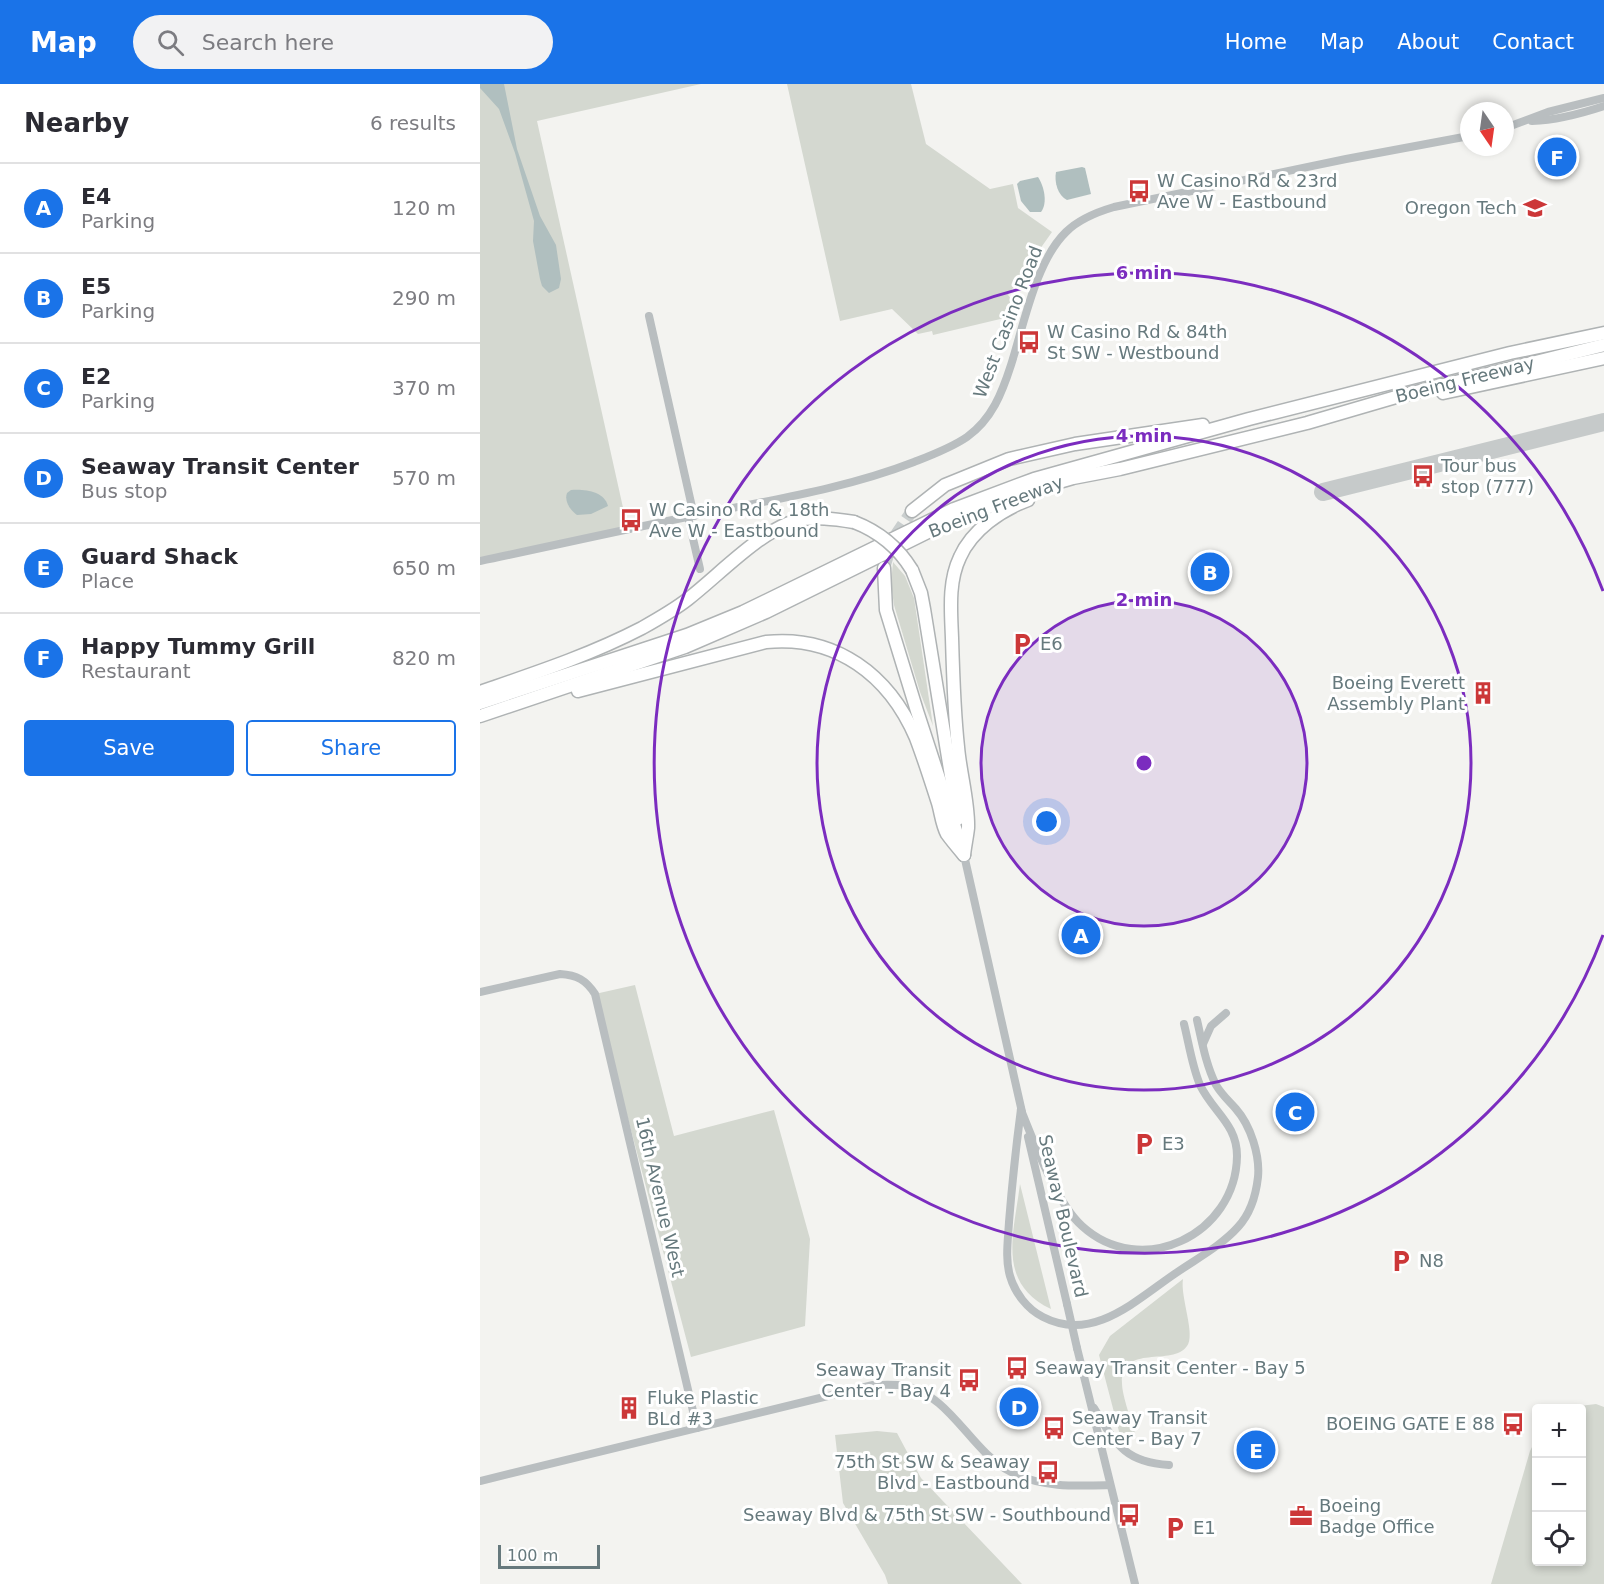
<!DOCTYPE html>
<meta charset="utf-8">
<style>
:root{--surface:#fff;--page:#f2f2f3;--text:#2b2b33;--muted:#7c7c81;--line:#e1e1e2;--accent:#1a73e8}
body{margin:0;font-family:"DejaVu Sans",sans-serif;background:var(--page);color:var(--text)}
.controls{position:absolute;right:18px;bottom:18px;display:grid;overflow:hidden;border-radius:6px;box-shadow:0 3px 9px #0003}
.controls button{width:54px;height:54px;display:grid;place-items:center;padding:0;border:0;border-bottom:2px solid var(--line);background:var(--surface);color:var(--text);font:30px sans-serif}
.compass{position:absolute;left:980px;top:18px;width:54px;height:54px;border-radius:50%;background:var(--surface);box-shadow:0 3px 9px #0003;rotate:167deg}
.scale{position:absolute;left:18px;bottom:15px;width:102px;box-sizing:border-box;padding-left:6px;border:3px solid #66797d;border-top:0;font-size:16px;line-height:21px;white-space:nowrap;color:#66797d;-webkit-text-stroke:4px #fff;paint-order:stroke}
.you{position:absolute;left:567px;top:738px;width:21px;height:21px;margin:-15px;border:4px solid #fff;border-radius:50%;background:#1a73e8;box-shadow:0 0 0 9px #1a73e833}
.badge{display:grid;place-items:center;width:39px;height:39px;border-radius:50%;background:var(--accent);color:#fff;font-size:20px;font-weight:700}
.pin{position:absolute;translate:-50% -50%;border:3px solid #fff;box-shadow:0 2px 6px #0006}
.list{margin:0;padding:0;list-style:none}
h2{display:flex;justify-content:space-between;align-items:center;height:78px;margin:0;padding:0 24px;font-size:26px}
h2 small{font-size:20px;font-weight:400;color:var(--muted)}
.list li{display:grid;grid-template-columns:39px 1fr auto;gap:18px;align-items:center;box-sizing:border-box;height:90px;padding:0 24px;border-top:2px solid var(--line)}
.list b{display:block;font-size:22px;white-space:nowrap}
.list p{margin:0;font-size:20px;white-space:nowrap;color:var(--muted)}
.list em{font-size:20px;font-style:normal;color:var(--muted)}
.actions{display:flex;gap:12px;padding:18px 24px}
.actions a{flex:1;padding:14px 0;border:2px solid var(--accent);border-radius:6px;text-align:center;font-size:21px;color:var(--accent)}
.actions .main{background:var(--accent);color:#fff}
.icon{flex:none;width:33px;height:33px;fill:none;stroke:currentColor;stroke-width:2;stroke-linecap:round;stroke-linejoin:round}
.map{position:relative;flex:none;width:1124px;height:1500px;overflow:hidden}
header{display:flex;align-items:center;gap:36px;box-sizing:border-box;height:84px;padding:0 30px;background:var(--accent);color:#fff}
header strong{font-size:28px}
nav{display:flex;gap:33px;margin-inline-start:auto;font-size:21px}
.search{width:420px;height:54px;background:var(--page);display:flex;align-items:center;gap:15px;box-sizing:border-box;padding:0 21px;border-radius:33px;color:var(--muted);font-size:22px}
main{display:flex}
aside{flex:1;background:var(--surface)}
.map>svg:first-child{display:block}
.green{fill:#d4d8d0}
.water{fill:#b0bfbf}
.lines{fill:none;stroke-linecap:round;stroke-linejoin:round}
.taxiway{stroke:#c6caca;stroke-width:18}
.highway-tunnel{stroke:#c9cece;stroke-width:12;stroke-dasharray:12 6;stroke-linecap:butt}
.highway-casing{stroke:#afb3b4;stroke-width:15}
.minor{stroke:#b9bec0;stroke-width:8}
.highway{stroke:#fff;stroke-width:12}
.highway-bridge-casing{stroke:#afb3b4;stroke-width:15;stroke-linecap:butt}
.minor-bridge{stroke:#b9bec0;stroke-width:8}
.highway-bridge{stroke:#fff;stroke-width:12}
.ring{fill:none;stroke:#7b2cbf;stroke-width:3}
.labels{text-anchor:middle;stroke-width:6;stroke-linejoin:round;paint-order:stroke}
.poi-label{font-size:18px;fill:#66797d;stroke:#fff;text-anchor:start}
.street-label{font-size:18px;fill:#66797d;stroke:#fff}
.centre{fill:#7b2cbf;stroke:#fff;stroke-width:3}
.ring-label{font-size:18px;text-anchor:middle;font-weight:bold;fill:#7b2cbf;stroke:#fff;stroke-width:6;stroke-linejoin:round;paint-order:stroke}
</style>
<header>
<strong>Map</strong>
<div class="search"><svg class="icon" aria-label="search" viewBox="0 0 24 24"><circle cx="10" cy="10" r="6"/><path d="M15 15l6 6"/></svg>Search here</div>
<nav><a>Home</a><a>Map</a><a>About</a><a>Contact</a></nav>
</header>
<main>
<aside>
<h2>Nearby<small>6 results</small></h2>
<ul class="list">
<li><span class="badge">A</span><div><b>E4</b><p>Parking</p></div><em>120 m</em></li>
<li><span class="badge">B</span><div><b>E5</b><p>Parking</p></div><em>290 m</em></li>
<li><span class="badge">C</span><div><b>E2</b><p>Parking</p></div><em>370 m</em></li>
<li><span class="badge">D</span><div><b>Seaway Transit Center</b><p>Bus stop</p></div><em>570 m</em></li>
<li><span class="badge">E</span><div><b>Guard Shack</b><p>Place</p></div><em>650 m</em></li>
<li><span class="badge">F</span><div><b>Happy Tummy Grill</b><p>Restaurant</p></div><em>820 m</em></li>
</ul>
<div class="actions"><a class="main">Save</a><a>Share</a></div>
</aside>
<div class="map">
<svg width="1124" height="1500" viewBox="0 0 1124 1500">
<rect width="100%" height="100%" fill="#f3f3f0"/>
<!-- green -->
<g class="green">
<path d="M0,0H221L57,37L148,446L0,477Z"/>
<path d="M307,0H431L446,60L510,105L533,100L538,124L572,148L560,165L549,194L537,198L528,211L537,222L533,232L453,251L452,247L438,250L412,225L360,237Z"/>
<path d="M413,478L425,492L434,514L453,642L440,608L414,521L411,500Z"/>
<path d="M155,901L194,1052L294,1026L330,1155L325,1242L211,1273L115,910Z"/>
<path d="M540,1100L571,1225C516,1199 534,1149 540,1100Z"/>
<path d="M703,1195C700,1213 716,1251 707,1262C693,1283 641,1259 642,1299C642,1312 652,1338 656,1352L641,1355L619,1271L630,1252Z"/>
<path d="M1116,1320L1124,1323V1500H1011L1050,1367L1056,1355V1478H1102V1324H1083Z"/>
<path d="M397,1347L417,1349L441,1394L542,1500H408L405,1491L363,1419L355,1351Z"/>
</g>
<!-- water -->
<g class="water">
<path d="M0,0H24L37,65L60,132L76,161L81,195L79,204L69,209L62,202L60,195L53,157L54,137L35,69L19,25L0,4Z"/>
<path d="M602,83L605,84L611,110L587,116C578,112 574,98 576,88Z"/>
<path d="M558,93C564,102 568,119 561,128H550L541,117L537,100L540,97Z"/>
<path d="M91,406C105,405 124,407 128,422L111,430L97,431C90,426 84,417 87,409Z"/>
</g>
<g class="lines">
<!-- taxiway -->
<path class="taxiway" d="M843,408L1124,338"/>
<!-- highway-tunnel -->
<path class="highway-tunnel" d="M404,484L413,455L432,427"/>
<!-- highway casing -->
<g class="highway-casing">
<g id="highway">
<path d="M963,309L1124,274"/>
<path d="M432,427L465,401L529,375L595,360L723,341"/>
<path d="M404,484L406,526L437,627L481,762"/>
<path d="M432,486L441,509L444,525L478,735"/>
<path d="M98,607L286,558C356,551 409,591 436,654C444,675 451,697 458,719C461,729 462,741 467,750C472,757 478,764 484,771"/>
<path d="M0,608C55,589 110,571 162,544C178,535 194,526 208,515C239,491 279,448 315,437C334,432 355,435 374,438"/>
<path d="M0,619L207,551L263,528L474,425L554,395L769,335L1030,269L1124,249"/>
<path d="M0,632L205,563L286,528L464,440L562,403L593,394L640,385L827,339L916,313L1124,261"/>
<path d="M484,771C485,762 487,753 488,744C489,720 480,688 478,663C474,627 473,590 472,554C471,527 468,498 480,473C492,446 521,426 548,416"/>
</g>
</g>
<!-- minor -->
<g class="minor">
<path d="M1052,37C1077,36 1100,30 1124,22"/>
<path d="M1025,44L1068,28L1124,14"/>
<path d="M169,232L214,432"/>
<path d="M208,433L220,485"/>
<path d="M0,477C76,461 151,444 227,429C297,415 367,404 434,378C452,371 471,364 487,353C512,335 522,309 531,281C544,240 556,177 586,148C599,135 617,128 634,123L866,75L989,52"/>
<path d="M484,771L542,1028"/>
<path d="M0,908L80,890C97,891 106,896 115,910L217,1344"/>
<path d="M723,960L731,942L746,929"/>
<path d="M541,1025C536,1063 532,1100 529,1138C528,1156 525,1175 530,1192C535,1209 547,1225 563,1233C613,1259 656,1216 696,1189C716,1175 741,1162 758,1143C770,1130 776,1111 778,1093C780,1072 771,1042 756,1025C749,1017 742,1011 736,1001C726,981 722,958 717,936"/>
<path d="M541,1026C554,1058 577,1120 602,1142C661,1196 756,1151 757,1072C757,1040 733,1028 720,1001C712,982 709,960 704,940"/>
<path d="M548,1053L587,1220"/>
<path d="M597,1264L655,1500"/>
<path d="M614,1324C636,1360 644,1378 689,1381"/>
<path d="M0,1397L393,1301C404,1301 415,1300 425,1302C472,1312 490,1367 531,1388C561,1404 598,1402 630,1401"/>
</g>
<!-- highway -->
<use href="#highway" class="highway"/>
<!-- highway-bridge casing -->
<g class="highway-bridge-casing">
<path id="highway-bridge" d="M374,438C400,448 418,463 432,486"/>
</g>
<!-- minor-bridge -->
<path class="minor-bridge" d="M587,1220L597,1264"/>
<!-- highway-bridge -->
<use href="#highway-bridge" class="highway-bridge"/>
</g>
<!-- distance rings -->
<circle cx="664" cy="679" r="163" fill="#7b2cbf" fill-opacity=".12"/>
<g class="ring">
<circle cx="664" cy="679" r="163"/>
<circle cx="664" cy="679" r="327"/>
<path d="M1123 851A490 490 0 1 1 1123 507"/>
</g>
<!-- icons -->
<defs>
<g id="bus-bare" transform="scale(1.8)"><path d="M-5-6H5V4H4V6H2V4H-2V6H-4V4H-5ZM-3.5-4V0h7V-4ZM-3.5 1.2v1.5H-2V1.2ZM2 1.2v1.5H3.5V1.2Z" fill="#cc3738" stroke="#fff" stroke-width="2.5" paint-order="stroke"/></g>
<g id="school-bare" transform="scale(1.8)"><path d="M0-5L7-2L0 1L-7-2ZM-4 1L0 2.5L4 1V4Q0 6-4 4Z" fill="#cc3738" stroke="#fff" stroke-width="2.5" paint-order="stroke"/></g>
<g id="parking-bare" transform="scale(1.8)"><path d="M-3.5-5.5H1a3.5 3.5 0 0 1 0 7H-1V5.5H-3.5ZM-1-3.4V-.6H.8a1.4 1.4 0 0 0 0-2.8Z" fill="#cc3738" stroke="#fff" stroke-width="2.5" paint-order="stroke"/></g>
<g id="building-bare" transform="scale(1.8)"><path d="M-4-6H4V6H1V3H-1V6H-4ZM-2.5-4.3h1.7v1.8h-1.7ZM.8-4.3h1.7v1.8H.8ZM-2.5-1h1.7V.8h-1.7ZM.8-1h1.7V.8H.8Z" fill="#cc3738" stroke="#fff" stroke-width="2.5" paint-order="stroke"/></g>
<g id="office-bare" transform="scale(1.8)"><path d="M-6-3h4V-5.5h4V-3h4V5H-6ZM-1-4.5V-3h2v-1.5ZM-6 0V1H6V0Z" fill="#cc3738" stroke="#fff" stroke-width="2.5" paint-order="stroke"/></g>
</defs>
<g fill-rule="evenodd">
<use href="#bus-bare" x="659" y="107"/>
<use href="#school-bare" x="1055" y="124"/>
<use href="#bus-bare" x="549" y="258"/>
<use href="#bus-bare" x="943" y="392"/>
<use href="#bus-bare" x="151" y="436"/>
<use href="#parking-bare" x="542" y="560"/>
<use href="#building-bare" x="1003" y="609"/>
<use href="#parking-bare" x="664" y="1060"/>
<use href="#parking-bare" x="921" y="1177"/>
<use href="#bus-bare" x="537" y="1284"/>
<use href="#bus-bare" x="489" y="1296"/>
<use href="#building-bare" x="149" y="1324"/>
<use href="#bus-bare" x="1033" y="1340"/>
<use href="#bus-bare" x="574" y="1344"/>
<use href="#bus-bare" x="568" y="1388"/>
<use href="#bus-bare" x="649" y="1431"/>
<use href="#office-bare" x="821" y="1432"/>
<use href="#parking-bare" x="695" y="1444"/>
</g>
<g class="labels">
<!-- poi labels -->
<g class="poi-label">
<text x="677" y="103">W Casino Rd &amp; 23rd<tspan x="677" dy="21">Ave W - Eastbound</tspan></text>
<text x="1037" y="130" text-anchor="end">Oregon Tech</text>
<text x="567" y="254">W Casino Rd &amp; 84th<tspan x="567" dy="21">St SW - Westbound</tspan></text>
<text x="961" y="388">Tour bus<tspan x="961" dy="21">stop (777)</tspan></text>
<text x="169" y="432">W Casino Rd &amp; 18th<tspan x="169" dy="21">Ave W - Eastbound</tspan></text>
<text x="560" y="566">E6</text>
<text x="985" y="605" text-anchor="end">Boeing Everett<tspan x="985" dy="21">Assembly Plant</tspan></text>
<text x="682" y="1066">E3</text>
<text x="939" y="1183">N8</text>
<text x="555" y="1290">Seaway Transit Center - Bay 5</text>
<text x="471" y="1292" text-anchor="end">Seaway Transit<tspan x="471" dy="21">Center - Bay 4</tspan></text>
<text x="167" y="1320">Fluke Plastic<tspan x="167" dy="21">BLd #3</tspan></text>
<text x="592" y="1340">Seaway Transit<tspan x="592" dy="21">Center - Bay 7</tspan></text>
<text x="1015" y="1346" text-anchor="end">BOEING GATE E 88</text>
<text x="550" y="1384" text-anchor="end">75th St SW &amp; Seaway<tspan x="550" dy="21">Blvd - Eastbound</tspan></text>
<text x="839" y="1428">Boeing<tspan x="839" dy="21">Badge Office</tspan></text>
<text x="631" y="1437" text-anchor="end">Seaway Blvd &amp; 75th St SW - Southbound</text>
<text x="713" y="1450">E1</text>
</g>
<!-- street labels -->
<g class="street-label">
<text transform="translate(528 238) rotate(-69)" y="6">West Casino Road</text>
<text transform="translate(985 296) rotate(-14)" y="6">Boeing Freeway</text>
<text transform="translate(516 423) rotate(-21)" y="6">Boeing Freeway</text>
<text transform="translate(180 1113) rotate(77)" y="6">16th Avenue West</text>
<text transform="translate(583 1132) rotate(77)" y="6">Seaway Boulevard</text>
</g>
</g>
<circle cx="664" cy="679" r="9" class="centre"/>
<g class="ring-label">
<text x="664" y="195">6 min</text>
<text x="664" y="358">4 min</text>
<text x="664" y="522">2 min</text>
</g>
</svg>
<div class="controls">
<button>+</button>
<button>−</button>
<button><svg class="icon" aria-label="locate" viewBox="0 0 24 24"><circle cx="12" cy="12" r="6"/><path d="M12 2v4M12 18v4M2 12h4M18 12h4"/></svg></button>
</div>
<svg class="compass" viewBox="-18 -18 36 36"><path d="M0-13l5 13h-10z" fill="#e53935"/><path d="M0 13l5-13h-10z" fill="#7c7c81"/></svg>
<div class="scale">100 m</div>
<div class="you"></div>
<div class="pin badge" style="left:601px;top:851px">A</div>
<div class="pin badge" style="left:730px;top:488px">B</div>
<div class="pin badge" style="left:815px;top:1028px">C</div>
<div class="pin badge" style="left:539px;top:1323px">D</div>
<div class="pin badge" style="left:776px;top:1366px">E</div>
<div class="pin badge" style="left:1077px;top:73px">F</div>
</div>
</main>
